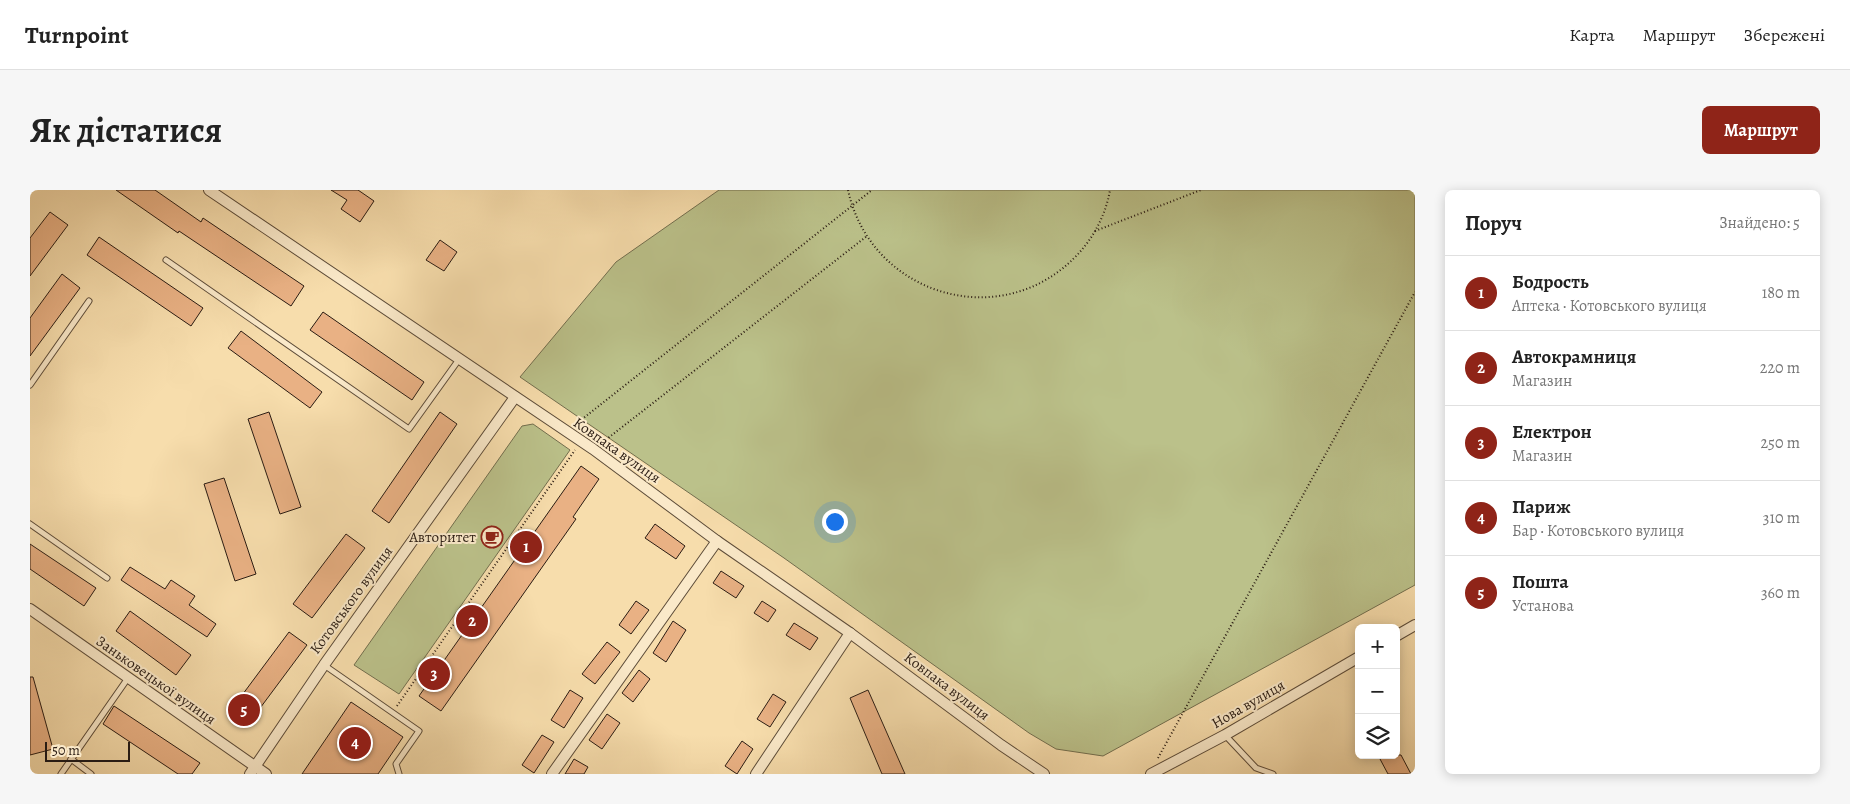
<!DOCTYPE html>
<html lang="uk">
<meta charset="utf-8">
<style>
:root{--surface:#fff;--page:#f6f6f6;--text:#222;--muted:#767676;--line:#e0e0e0;--accent:#8f2418}
body{margin:0;font-family:Alegreya,serif;background:var(--page);color:var(--text)}
.controls{position:absolute;right:15px;bottom:15px;display:grid;overflow:hidden;border-radius:8px;box-shadow:0 2px 12px #0003}
.controls button{width:45px;height:45px;display:grid;place-items:center;padding:0;border:0;border-bottom:1px solid var(--line);background:var(--surface);color:var(--text);font:25px sans-serif}
.scale{position:absolute;left:15px;bottom:12px;width:85px;box-sizing:border-box;padding-left:5px;border:2px solid #2a1c13;border-top:0;font-size:14px;line-height:18px;white-space:nowrap;color:#2a1c13;-webkit-text-stroke:4px #fae9c9;paint-order:stroke}
.you{position:absolute;left:804px;top:331px;width:18px;height:18px;margin:-12px;border:4px solid #fff;border-radius:50%;background:#1a73e8;box-shadow:0 0 0 8px #1a73e833}
.badge{display:grid;place-items:center;width:32px;height:32px;border-radius:50%;background:var(--accent);color:#fff;font-size:16px;font-weight:700}
.pin{position:absolute;translate:-50% -50%;border:2px solid #fff;box-shadow:0 1px 5px #0006}
.list{margin:0;padding:0;list-style:none}
h2{display:flex;justify-content:space-between;align-items:center;height:65px;margin:0;padding:0 20px;font-size:21px}
h2 small{font-size:16px;font-weight:400;color:var(--muted)}
.list li{display:grid;grid-template-columns:32px 1fr auto;gap:15px;align-items:center;box-sizing:border-box;height:75px;padding:0 20px;border-top:1px solid var(--line)}
.list b{display:block;font-size:19px;white-space:nowrap}
.list p{margin:0;font-size:16px;white-space:nowrap;color:var(--muted)}
.list em{font-size:16px;font-style:normal;color:var(--muted)}
.icon{flex:none;width:28px;height:28px;fill:none;stroke:currentColor;stroke-width:2;stroke-linecap:round;stroke-linejoin:round}
.map{position:relative;flex:none;width:1385px;height:584px;overflow:hidden;border-radius:8px}
header{display:flex;align-items:center;gap:30px;box-sizing:border-box;height:70px;padding:0 25px;background:var(--surface);border-bottom:1px solid var(--line)}
header strong{font-size:24px}
nav{display:flex;gap:28px;margin-inline-start:auto;font-size:18px}
.intro{display:flex;align-items:center;justify-content:space-between;box-sizing:border-box;height:120px;padding:0 30px}
h1{margin:0;font-size:35px}
.button{padding:12px 22px;border-radius:8px;background:var(--accent);color:#fff;font-size:18px;font-weight:700}
main{display:flex;gap:30px;padding:0 30px}
aside{flex:1;background:var(--surface);border-radius:8px;box-shadow:0 2px 12px #0003}
.map>svg:first-child{display:block}
.green{fill:#bbc18a;stroke:#726e4e}
.building{fill:#e9b184;stroke:#2a1c13}
.lines{fill:none;stroke-linecap:round;stroke-linejoin:round}
.service-casing{stroke:#5d4c39;stroke-width:7}
.minor-casing{stroke:#5d4c39;stroke-width:12}
.path{stroke:#2a1c13;stroke-width:2;stroke-dasharray:1 2.5;stroke-linecap:butt}
.service{stroke:#fae9c9;stroke-width:5}
.minor{stroke:#fae9c9;stroke-width:10}
.labels{text-anchor:middle;stroke-width:4;stroke-linejoin:round;paint-order:stroke}
.street-label{font-size:15px;fill:#2a1c13;stroke:#fae9c9}
.poi-label{font-size:15px;fill:#2a1c13;stroke:#fae9c9;text-anchor:end}
</style>
<header>
<strong>Turnpoint</strong>
<nav><a>Карта</a><a>Маршрут</a><a>Збережені</a></nav>
</header>
<div class="intro"><h1>Як дістатися</h1><a class="button">Маршрут</a></div>
<main>
<div class="map">
<svg width="1385" height="584" viewBox="0 0 1385 584">
<rect width="100%" height="100%" fill="#f7ddac"/>
<filter id="stains"><feTurbulence type="fractalNoise" baseFrequency=".004" numOctaves="4"/><feColorMatrix values="0 0 0 0 .2 0 0 0 0 .09 0 0 0 0 .02 0 0 0 .5 -.17"/></filter>
<radialGradient id="worn" r=".72"><stop offset=".6" stop-color="#630" stop-opacity="0"/><stop offset="1" stop-color="#630" stop-opacity=".3"/></radialGradient>
<!-- green -->
<g class="green">
<path d="M689,0H1385V395L1073,566L1026,559L999,543L754,368L490,187L586,72Z"/>
<path d="M503,234L540,260L369,504L324,475L492,236Z"/>
</g>
<!-- building -->
<g class="building">
<path d="M86,0H125L171,32L173,28L274,96L261,116L149,41L148,43Z"/>
<path d="M301,0H328L344,11L330,32L311,19L317,10Z"/>
<path d="M20,22L38,35L0,86V48Z"/>
<path d="M69,47L173,118L161,136L57,65Z"/>
<path d="M410,50L427,62L414,81L396,70Z"/>
<path d="M32,84L50,98L0,166V128Z"/>
<path d="M293,122L394,192L382,210L280,140Z"/>
<path d="M211,141L292,202L280,218L198,158Z"/>
<path d="M239,222L271,317L250,324L218,229Z"/>
<path d="M410,222L427,234L359,333L342,321Z"/>
<path d="M551,276L569,289L543,327L546,329L411,521L389,506Z"/>
<path d="M194,288L226,384L205,391L174,294Z"/>
<path d="M625,334L655,356L646,369L615,348Z"/>
<path d="M461,336L473,344L464,358L451,350Z"/>
<path d="M316,344L335,358L282,428L263,414Z"/>
<path d="M0,354L66,398L54,416L0,379Z"/>
<path d="M100,377L135,399L141,390L165,406L159,415L186,434L177,447L91,390Z"/>
<path d="M691,381L714,396L706,408L683,393Z"/>
<path d="M606,411L619,420L601,444L589,435Z"/>
<path d="M732,411L746,420L738,432L724,423Z"/>
<path d="M100,421L161,465L146,485L86,441Z"/>
<path d="M643,431L656,440L636,472L623,463Z"/>
<path d="M764,433L788,448L780,460L756,445Z"/>
<path d="M259,442L277,455L219,533L201,520Z"/>
<path d="M577,452L590,462L565,494L552,484Z"/>
<path d="M609,480L620,489L603,512L592,503Z"/>
<path d="M0,487H3L23,559L0,565Z"/>
<path d="M540,500L553,508L534,538L521,530Z"/>
<path d="M838,500L875,584H852L820,508Z"/>
<path d="M743,504L756,512L740,537L727,529Z"/>
<path d="M321,512L373,547L348,584H272Z"/>
<path d="M84,516L170,573L162,584H148L73,534Z"/>
<path d="M577,524L590,533L572,559L559,550Z"/>
<path d="M512,545L524,552L504,583L492,575Z"/>
<path d="M712,551L723,559L707,584L695,576Z"/>
<path d="M1358,565H1371L1381,584H1358L1350,569Z"/>
<path d="M544,569L558,577L554,584H535Z"/>
</g>
<g class="lines">
<!-- service casing -->
<g class="service-casing">
<g id="service">
<path d="M136,70L379,239L430,168"/>
<path d="M0,195L59,111"/>
<path d="M0,334L77,388"/>
<path d="M294,475L389,541L366,574L369,584"/>
<path d="M1195,545L1226,578L1243,584"/>
<path d="M41,569L61,584"/>
<path d="M31,584L98,488"/>
</g>
</g>
<!-- minor casing -->
<g class="minor-casing">
<g id="minor">
<path d="M179,0L563,259L687,351L820,443L971,555L1014,584"/>
<path d="M0,419L236,584"/>
<path d="M1366,446L1385,435"/>
<path d="M220,584L294,475L485,207"/>
<path d="M522,584L687,351"/>
<path d="M726,584L820,443"/>
<path d="M1121,584L1195,545L1329,467"/>
</g>
</g>
<!-- path -->
<g class="path">
<path d="M818,0C841,106 973,145 1048,64C1064,47 1076,24 1080,0"/>
<path d="M1065,41L1171,0"/>
<path d="M546,234L842,0"/>
<path d="M573,252L837,46"/>
<path d="M367,516L545,260"/>
<path d="M1128,568L1385,102"/>
</g>
<!-- service -->
<use href="#service" class="service"/>
<!-- minor -->
<use href="#minor" class="minor"/>
</g>
<!-- icons -->
<defs>
<g id="cafe-ring" transform="scale(1.125)"><circle r="9.5" fill="#fae9c9" stroke="#8f2418" stroke-width="1.5"/><path d="M-5.5-4.5H6V0H3Q3 3.5 0 3.5H-2.5Q-5.5 3.5-5.5 0ZM3-3.2v2h1.7v-2ZM-6 4.5H4V6H-6Z" fill="#8f2418"/></g>
</defs>
<g fill-rule="evenodd">
<use href="#cafe-ring" x="462" y="347"/>
</g>
<g class="labels">
<!-- street labels -->
<g class="street-label">
<text transform="translate(587 260) rotate(35)" y="5">Ковпака вулиця</text>
<text transform="translate(321 410) rotate(-54)" y="5">Котовського вулиця</text>
<text transform="translate(126 490) rotate(35)" y="5">Заньковецької вулиця</text>
<text transform="translate(917 496) rotate(37)" y="5">Ковпака вулиця</text>
<text transform="translate(1218 514) rotate(-30)" y="5">Нова вулиця</text>
</g>
<!-- poi labels -->
<g class="poi-label">
<text x="446" y="352">Авторитет</text>
</g>
</g>
<rect width="100%" height="100%" filter="url(#stains)"/>
<rect width="100%" height="100%" fill="url(#worn)"/>
</svg>
<div class="controls">
<button>+</button>
<button>−</button>
<button><svg class="icon" aria-label="layers" viewBox="0 0 24 24"><path d="M12 4l9 5-9 5-9-5zM3 14l9 5 9-5"/></svg></button>
</div>
<div class="scale">50 m</div>
<div class="you"></div>
<div class="pin badge" style="left:496px;top:357px">1</div>
<div class="pin badge" style="left:442px;top:431px">2</div>
<div class="pin badge" style="left:404px;top:484px">3</div>
<div class="pin badge" style="left:325px;top:553px">4</div>
<div class="pin badge" style="left:214px;top:520px">5</div>
</div>
<aside>
<h2>Поруч<small>Знайдено: 5</small></h2>
<ul class="list">
<li><span class="badge">1</span><div><b>Бодрость</b><p>Аптека · Котовського вулиця</p></div><em>180 m</em></li>
<li><span class="badge">2</span><div><b>Автокрамниця</b><p>Магазин</p></div><em>220 m</em></li>
<li><span class="badge">3</span><div><b>Електрон</b><p>Магазин</p></div><em>250 m</em></li>
<li><span class="badge">4</span><div><b>Париж</b><p>Бар · Котовського вулиця</p></div><em>310 m</em></li>
<li><span class="badge">5</span><div><b>Пошта</b><p>Установа</p></div><em>360 m</em></li>
</ul>
</aside>
</main>
